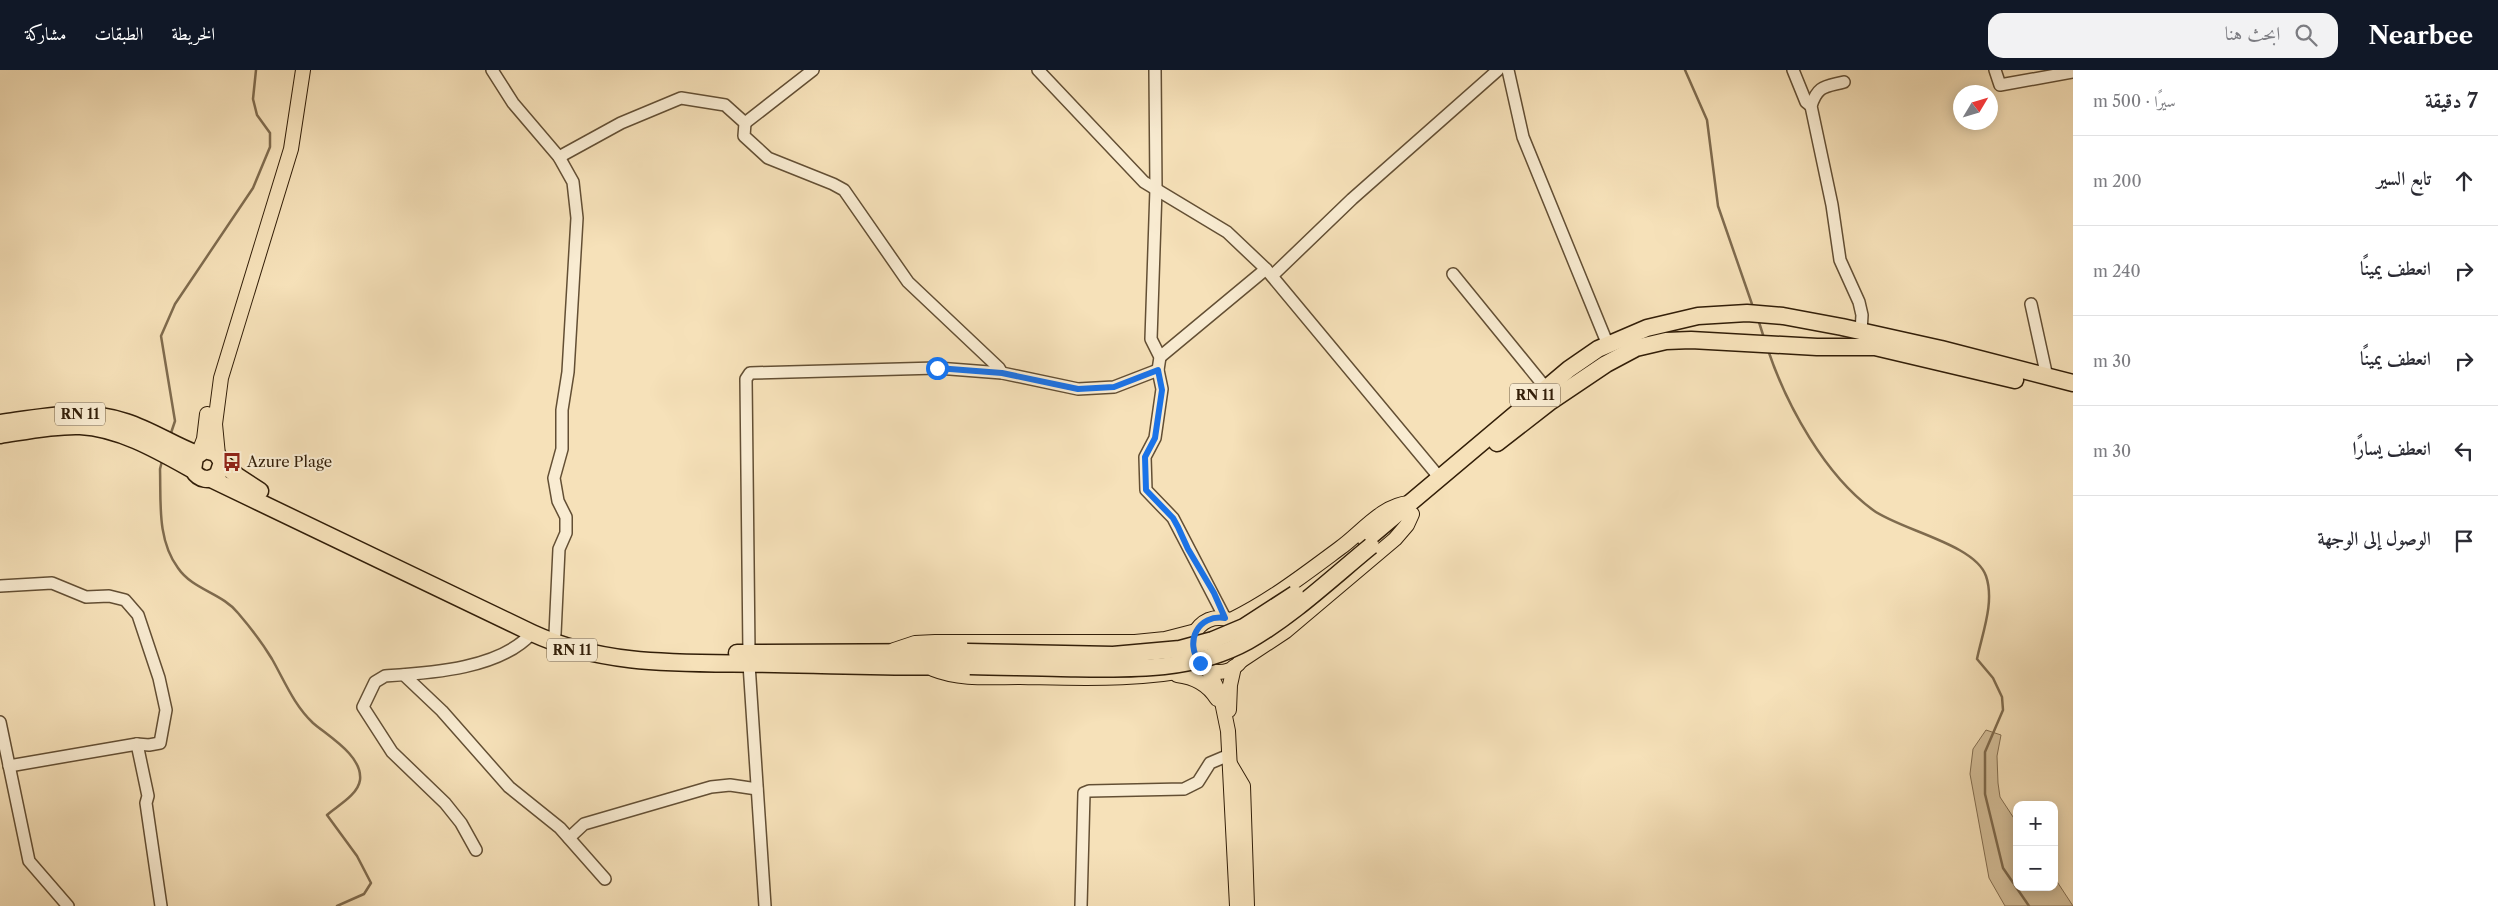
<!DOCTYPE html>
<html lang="ar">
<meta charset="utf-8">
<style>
:root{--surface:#fff;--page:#f2f2f3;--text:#2b2b33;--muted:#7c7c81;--line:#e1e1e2;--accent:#111827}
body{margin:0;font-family:"Libre Caslon Text",Amiri,serif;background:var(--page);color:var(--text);direction:rtl}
.controls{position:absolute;right:15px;bottom:15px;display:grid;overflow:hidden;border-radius:10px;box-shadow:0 2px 12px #0003}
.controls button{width:45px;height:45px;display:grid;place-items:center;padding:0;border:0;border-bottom:1px solid var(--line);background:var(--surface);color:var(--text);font:25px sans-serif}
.compass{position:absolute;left:1953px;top:15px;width:45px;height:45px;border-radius:50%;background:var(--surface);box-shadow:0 2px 12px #0003;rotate:52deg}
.stop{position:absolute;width:15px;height:15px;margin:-11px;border:4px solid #1a73e8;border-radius:50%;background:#fff}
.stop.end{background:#1a73e8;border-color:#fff;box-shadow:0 1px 5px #0008}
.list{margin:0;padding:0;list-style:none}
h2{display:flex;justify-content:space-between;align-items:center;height:65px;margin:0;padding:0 20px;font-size:21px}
h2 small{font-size:16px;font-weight:400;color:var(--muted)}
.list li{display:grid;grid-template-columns:32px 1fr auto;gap:15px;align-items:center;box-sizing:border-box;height:90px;padding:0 20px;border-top:1px solid var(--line)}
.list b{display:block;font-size:19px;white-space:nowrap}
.list em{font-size:16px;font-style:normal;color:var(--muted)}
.icon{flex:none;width:28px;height:28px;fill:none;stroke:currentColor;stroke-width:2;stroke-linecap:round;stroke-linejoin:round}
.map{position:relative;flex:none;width:2073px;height:836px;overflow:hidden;direction:ltr}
header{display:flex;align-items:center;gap:30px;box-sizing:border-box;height:70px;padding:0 25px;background:var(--accent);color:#fff}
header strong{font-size:24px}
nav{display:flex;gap:28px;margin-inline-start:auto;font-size:18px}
.search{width:350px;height:45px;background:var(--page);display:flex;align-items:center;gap:12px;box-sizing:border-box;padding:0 18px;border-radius:15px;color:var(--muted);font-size:19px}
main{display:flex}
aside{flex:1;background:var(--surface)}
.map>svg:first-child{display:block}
.green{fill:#d5c09b;stroke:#846f52}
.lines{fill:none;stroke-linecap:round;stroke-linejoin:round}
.stream{stroke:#7f6b4e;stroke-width:2.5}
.minor-casing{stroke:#634f34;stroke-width:14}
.major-casing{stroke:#321e08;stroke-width:16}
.highway-casing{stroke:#321e08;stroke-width:19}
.minor{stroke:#f9ecd2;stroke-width:11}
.major{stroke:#f6e1b9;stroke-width:14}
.highway{stroke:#f6e1b9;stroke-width:16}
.highway-bridge-casing{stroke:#321e08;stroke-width:19;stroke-linecap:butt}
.highway-bridge{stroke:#f6e1b9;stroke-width:16}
.route{stroke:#1a73e8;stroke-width:6}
.labels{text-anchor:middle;stroke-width:4;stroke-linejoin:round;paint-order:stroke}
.shield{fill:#f9ecd2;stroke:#6e5c45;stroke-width:1}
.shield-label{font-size:14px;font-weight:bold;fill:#321e08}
.poi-label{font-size:15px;fill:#321e08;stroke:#f9ecd2;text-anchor:start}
</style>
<header>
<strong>Nearbee</strong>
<div class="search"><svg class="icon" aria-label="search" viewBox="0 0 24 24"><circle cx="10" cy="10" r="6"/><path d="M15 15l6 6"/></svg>ابحث هنا</div>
<nav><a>الخريطة</a><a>الطبقات</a><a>مشاركة</a></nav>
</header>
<main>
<aside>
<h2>7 دقيقة<small>سيرًا · 500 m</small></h2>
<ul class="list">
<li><svg class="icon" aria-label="ahead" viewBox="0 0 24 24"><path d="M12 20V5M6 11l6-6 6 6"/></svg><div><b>تابع السير</b></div><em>200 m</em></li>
<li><svg class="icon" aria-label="right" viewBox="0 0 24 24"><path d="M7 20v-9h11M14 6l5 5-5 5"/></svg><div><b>انعطف يمينًا</b></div><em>240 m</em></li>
<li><svg class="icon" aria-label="right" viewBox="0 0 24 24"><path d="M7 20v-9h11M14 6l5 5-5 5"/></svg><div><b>انعطف يمينًا</b></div><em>30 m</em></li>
<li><svg class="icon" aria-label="left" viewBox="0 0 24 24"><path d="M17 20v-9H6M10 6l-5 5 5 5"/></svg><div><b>انعطف يسارًا</b></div><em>30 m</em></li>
<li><svg class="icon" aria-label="arrive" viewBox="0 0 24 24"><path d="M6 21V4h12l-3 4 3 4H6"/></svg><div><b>الوصول إلى الوجهة</b></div></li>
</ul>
</aside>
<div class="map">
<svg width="2073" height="836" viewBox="0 0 2073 836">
<rect width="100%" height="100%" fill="#f6e1b9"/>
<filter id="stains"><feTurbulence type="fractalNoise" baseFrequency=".004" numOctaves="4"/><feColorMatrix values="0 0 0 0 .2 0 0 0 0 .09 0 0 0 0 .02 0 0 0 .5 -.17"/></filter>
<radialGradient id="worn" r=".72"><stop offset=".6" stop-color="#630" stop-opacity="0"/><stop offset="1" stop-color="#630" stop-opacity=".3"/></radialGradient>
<!-- green -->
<path class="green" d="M1986,660L2001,665L1997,686L1998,713L2000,727L2017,753V817H2054V807L2073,836H2005L1989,808L1970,704L1973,679Z"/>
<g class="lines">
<!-- stream -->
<g class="stream">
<path d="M1685,0L1707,50L1718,136L1753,237"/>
<path d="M1758,249L1764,268"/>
<path d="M1768,280C1787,336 1825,405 1873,440C1900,460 1975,474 1986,506C1995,532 1982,564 1977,589L1993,608L2002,627L2003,640L1985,682V724L2003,798L2029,836"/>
<path d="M170,366L175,351L161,266L175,234L253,118L270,77V63L257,45L253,29L256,0"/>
<path d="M162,391L160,399C161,432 157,470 178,498C193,520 222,523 238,543C250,557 263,574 272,589C285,612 294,635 313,653C328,666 363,686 360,710C358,725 337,736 327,745L357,786L371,813L364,824L337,836"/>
</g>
<!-- minor casing -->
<g class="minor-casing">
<g id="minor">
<path d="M492,0L513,33L559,87L573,112L577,148L568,302L562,340V379L554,408L558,431L566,447V463L559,479L555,564"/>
<path d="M1038,0L1144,112L1227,162L1266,199L1439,407"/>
<path d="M1155,0L1156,119L1151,269L1160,287L1158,300L1162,319L1155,368L1145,387L1146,420L1173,448L1225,548"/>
<path d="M1508,0L1523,67L1608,275"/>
<path d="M1793,0L1806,32L1811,36"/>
<path d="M1995,0L2000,15L2073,2"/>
<path d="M1844,12C1825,17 1818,15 1811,36L1832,135L1840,190L1859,232L1862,245L1861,262"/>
<path d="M745,53L813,0"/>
<path d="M559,87L621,53L681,28L725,35L745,53L744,66L768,88L833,114L844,120L908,212L999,298L1002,303"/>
<path d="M1453,204L1545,317"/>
<path d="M1272,206L1352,129L1498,0"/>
<path d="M2031,234L2047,307"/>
<path d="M1160,287L1266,199"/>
<path d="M0,516L52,513L86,527L109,526L125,530L138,545L159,608L166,640L160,673L149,675L137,674L9,696"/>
<path d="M749,583L746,309L750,303L937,298L1002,303L1078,319L1114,317L1158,300"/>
<path d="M749,594L765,836"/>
<path d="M404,605L442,641L509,717L560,758L605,809"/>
<path d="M0,652L29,791L68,836"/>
<path d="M137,674L148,726L146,733L161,836"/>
<path d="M569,768L584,754L711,717L730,715L757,719"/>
<path d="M476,780L461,753L445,733L392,682L363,637L375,612L385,606C430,603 500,599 532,563"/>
<path d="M1081,836L1084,723L1089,721L1184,719L1198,712L1210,693L1229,685"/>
</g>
</g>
<!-- major casing -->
<g class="major-casing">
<g id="major">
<path d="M199,382L204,369L207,344"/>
<path d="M218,385L215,354L221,308L291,79L303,0"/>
<circle cx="1219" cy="575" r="27"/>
<path d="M1231,550C1270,531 1305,504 1340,478C1361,463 1382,435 1409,433"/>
<path d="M894,580L915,573L935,572H1135L1165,569L1196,561"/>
<path d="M1242,590L1286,561L1395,469L1407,455L1412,444"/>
<path d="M933,599C960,610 991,607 1020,607C1082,608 1143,611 1204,597"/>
<path d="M1208,599L1221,627L1228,661L1237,836"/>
<path d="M1177,605C1195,607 1208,614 1217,629"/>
<path d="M1229,640L1230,615L1234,597"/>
<path d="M1230,694L1243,716L1247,836"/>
</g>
</g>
<!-- highway casing -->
<g class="highway-casing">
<g id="highway">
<path d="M0,353C43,347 84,338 126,352C151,360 173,375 197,384"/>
<path d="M0,365C26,361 54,355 80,356C120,358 159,381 193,400C199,410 210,412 218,404L222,392L216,383L205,380L195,387L193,400"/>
<path d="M1497,373L1551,331L1606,294L1636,278L1666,271L1691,270L1817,277H1875L2015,310"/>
<path d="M222,392L237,406L260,421"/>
<path d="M211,409L532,563C610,599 692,592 775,594C840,595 905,598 970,596"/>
<path d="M1366,470L1569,299L1598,279L1647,258L1698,246L1747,243L1783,246L1842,257L1941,279L2073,313"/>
<path d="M737,583L967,582"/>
</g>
</g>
<!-- minor -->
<use href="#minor" class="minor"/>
<!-- major -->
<use href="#major" class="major"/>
<!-- highway -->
<use href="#highway" class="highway"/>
<!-- highway-bridge casing -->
<g class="highway-bridge-casing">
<g id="highway-bridge">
<path d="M967,582L1113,585L1180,579L1213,570L1244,557L1295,524"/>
<path d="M970,596C1000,597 1031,597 1061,598C1125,599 1190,603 1248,571C1292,546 1332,508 1371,476"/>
</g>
</g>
<!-- highway-bridge -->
<use href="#highway-bridge" class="highway-bridge"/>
</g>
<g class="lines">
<!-- route -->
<path class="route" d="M937,298L1002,303L1078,319L1114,317L1158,300L1162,320L1155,368L1145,387L1146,420L1173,448L1178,457L1188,479L1214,523L1225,548C1198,544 1184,572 1200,593"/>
</g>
<!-- icons -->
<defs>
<g id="bus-bare" transform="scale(1.5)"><path d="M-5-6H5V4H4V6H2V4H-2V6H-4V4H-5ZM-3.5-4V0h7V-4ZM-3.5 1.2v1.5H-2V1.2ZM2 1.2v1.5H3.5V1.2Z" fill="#8f2418" stroke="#f9ecd2" stroke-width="2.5" paint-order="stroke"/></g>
</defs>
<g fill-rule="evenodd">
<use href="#bus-bare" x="232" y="392"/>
</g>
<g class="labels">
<!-- shield labels -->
<g class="shield">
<rect x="1510" y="313.5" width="50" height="23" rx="4"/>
<rect x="55" y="332.5" width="50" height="23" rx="4"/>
<rect x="547" y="568.5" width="50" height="23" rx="4"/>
</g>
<g class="shield-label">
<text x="1535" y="330">RN 11</text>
<text x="80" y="349">RN 11</text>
<text x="572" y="585">RN 11</text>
</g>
<!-- poi labels -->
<g class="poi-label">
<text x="247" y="397">Azure Plage</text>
</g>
</g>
<rect width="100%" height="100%" filter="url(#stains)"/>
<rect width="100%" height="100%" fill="url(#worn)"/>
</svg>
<div class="controls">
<button>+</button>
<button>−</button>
</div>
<svg class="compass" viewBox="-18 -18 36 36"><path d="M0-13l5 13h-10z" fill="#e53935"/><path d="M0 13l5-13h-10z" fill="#7c7c81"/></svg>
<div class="stop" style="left:937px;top:298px"></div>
<div class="stop end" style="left:1200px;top:593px"></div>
</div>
</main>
